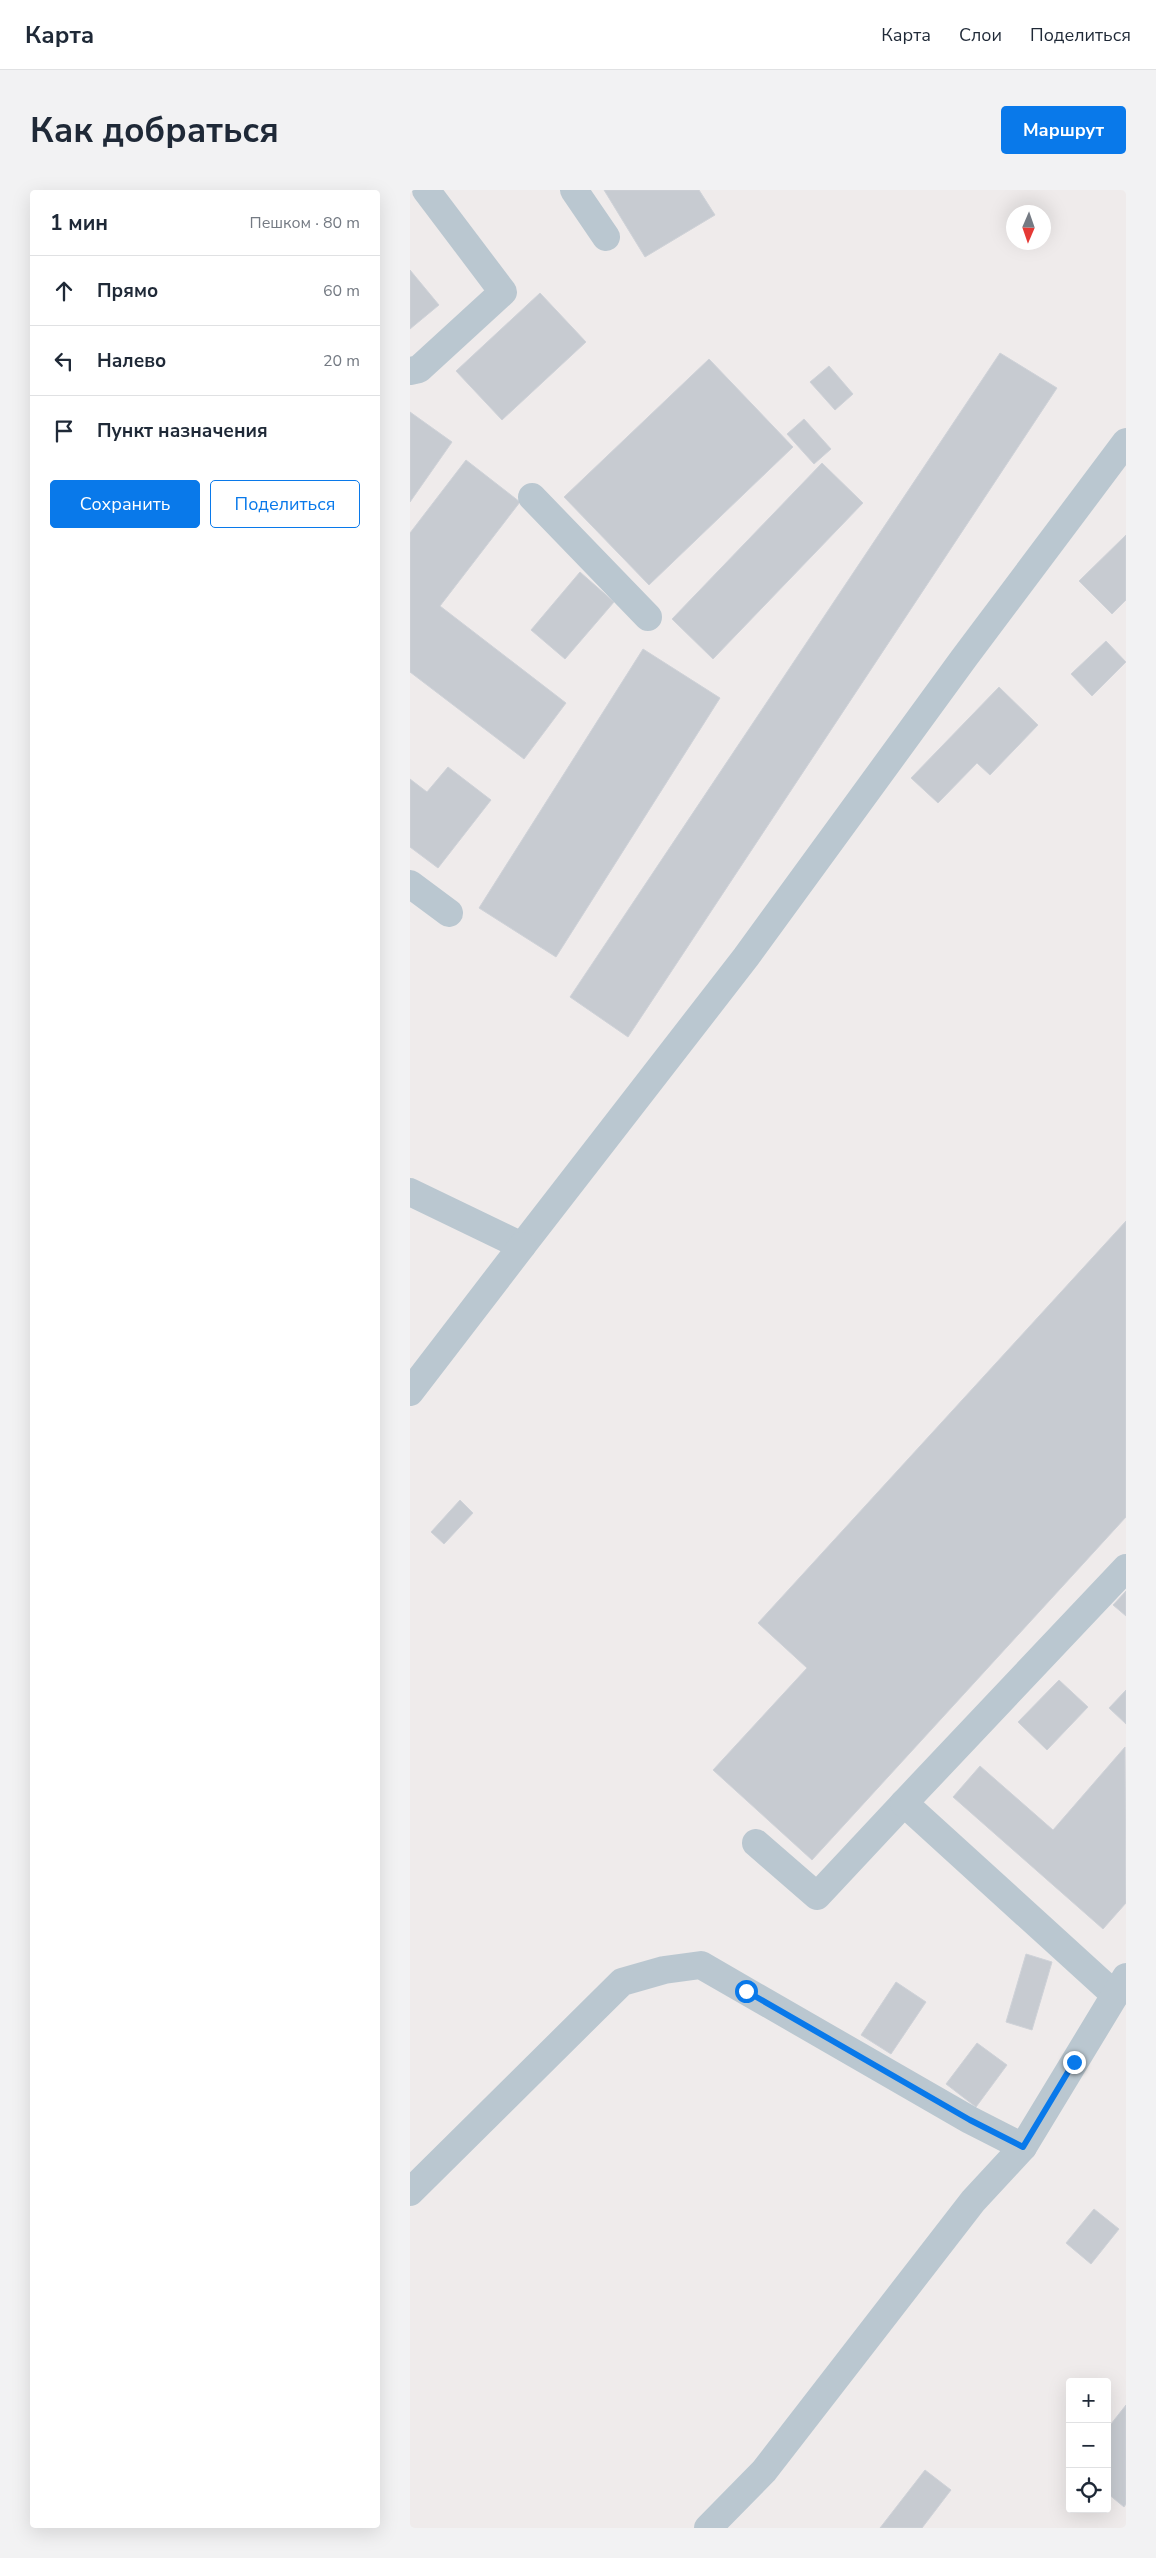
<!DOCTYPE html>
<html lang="ru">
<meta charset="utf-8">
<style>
:root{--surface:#fff;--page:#f2f2f3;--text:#1f2937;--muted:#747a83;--line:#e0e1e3;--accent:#0979ea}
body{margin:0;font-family:"Nunito Sans",sans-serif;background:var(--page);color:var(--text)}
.controls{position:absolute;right:15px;bottom:15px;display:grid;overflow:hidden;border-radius:5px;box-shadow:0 5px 20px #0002}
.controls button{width:45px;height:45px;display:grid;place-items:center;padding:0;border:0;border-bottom:1px solid var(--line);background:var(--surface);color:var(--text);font:25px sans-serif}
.compass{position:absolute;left:596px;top:15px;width:45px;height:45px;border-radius:50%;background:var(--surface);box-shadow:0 5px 20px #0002;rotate:182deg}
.stop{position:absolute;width:15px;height:15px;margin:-11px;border:4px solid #0979ea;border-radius:50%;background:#fff}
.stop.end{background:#0979ea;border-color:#fff;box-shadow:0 1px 5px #0008}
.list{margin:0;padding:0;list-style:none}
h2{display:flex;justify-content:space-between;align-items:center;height:65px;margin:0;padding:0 20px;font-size:21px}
h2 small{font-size:16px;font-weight:400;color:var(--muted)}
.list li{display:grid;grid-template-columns:32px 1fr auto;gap:15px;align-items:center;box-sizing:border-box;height:70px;padding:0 20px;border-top:1px solid var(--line)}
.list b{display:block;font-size:19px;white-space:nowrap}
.list em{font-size:16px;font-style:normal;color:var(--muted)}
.actions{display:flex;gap:10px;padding:15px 20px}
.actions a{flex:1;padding:11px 0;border:1px solid var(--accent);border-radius:5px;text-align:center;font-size:18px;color:var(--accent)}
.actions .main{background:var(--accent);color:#fff}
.icon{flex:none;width:28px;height:28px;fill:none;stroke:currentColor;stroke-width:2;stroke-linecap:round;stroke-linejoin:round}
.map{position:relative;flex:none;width:716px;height:2338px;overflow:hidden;border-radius:5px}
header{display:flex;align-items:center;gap:30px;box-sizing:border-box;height:70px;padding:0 25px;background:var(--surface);border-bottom:1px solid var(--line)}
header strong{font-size:24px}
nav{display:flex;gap:28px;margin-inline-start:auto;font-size:18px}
.intro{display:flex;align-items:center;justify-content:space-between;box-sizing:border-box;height:120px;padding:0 30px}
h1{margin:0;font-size:35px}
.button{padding:12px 22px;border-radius:5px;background:var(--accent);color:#fff;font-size:18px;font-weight:700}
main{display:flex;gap:30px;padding:0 30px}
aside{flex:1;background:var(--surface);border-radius:5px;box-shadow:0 5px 20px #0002}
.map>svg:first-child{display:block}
.building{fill:#c7cbd1;stroke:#cfd2d8}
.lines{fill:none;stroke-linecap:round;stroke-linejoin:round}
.minor{stroke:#bac7d0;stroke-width:28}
.route{stroke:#0979ea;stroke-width:6}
</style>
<header>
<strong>Карта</strong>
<nav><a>Карта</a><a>Слои</a><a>Поделиться</a></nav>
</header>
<div class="intro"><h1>Как добраться</h1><a class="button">Маршрут</a></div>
<main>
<aside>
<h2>1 мин<small>Пешком · 80 m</small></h2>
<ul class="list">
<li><svg class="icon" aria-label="ahead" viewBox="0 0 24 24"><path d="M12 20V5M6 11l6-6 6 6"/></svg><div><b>Прямо</b></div><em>60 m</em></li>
<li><svg class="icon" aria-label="left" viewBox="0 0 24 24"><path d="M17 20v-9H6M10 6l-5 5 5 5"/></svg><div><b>Налево</b></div><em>20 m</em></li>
<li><svg class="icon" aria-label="arrive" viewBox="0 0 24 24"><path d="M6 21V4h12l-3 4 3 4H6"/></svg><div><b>Пункт назначения</b></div></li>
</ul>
<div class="actions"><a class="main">Сохранить</a><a>Поделиться</a></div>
</aside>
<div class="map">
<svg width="716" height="2338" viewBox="0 0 716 2338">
<rect width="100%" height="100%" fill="#efebeb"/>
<!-- building -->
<g class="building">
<path d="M194,0H289L305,25L235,67Z"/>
<path d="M0,80L29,115L0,139Z"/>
<path d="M130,103L176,152L92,230L46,181Z"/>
<path d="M590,163L647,198L218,847L160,807Z"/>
<path d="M299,169L383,257L239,395L154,307Z"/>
<path d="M419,176L443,204L425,220L400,192Z"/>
<path d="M0,222L42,252L0,312Z"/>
<path d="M394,229L421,259L404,274L377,244Z"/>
<path d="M56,270L110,312L30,416L156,513L114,569L0,482V343Z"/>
<path d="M412,273L453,313L303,469L262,429Z"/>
<path d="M716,345V410L702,424L669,391Z"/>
<path d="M170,382L204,412L155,469L121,440Z"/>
<path d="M696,451L716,472L682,506L661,484Z"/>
<path d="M233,459L310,508L146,767L69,718Z"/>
<path d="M589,497L628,535L580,585L567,573L528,613L501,588Z"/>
<path d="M38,577L81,610L28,678L0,657V589L17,602Z"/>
<path d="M716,1031V1327L402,1670L303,1580L397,1478L348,1433Z"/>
<path d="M50,1310L63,1323L34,1354L21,1342Z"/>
<path d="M716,1401V1426L703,1415Z"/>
<path d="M649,1490L678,1517L637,1560L608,1532Z"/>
<path d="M716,1500V1534L699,1518Z"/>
<path d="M715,1557L716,1713L693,1739L543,1607L570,1576L643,1640Z"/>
<path d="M616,1764L642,1772L622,1840L596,1832Z"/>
<path d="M486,1792L516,1812L481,1864L451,1845Z"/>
<path d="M567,1853L597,1875L566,1917L536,1894Z"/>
<path d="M684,2019L709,2039L681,2074L656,2053Z"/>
<path d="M716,2215V2314L714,2317L697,2303V2239Z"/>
<path d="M515,2280L541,2300L512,2338H470Z"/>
</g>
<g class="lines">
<!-- minor -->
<g class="minor">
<path d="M164,0L196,47"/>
<path d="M0,181L9,179L93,102L16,0"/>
<path d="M122,307L238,427"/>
<path d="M0,694L39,723"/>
<path d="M0,1002L112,1056L336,767L554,468L716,252"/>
<path d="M0,1202L112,1056"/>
<path d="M346,1653L407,1706L494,1613"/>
<path d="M705,1805L494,1613L716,1378"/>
<path d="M0,2002L212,1792L254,1780L291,1775L560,1930L613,1957"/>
<path d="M298,2338L354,2281L563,2011L613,1957L716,1787"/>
</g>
</g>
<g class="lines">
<!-- route -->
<path class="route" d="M336,1801L560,1930L613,1957L664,1872"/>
</g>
</svg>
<div class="controls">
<button>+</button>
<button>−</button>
<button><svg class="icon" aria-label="locate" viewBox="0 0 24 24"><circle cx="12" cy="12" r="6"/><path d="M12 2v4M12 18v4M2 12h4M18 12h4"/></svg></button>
</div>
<svg class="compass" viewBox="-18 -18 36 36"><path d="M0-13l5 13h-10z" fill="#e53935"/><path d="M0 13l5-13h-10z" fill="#747a83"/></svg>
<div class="stop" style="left:336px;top:1801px"></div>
<div class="stop end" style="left:664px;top:1872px"></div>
</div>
</main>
